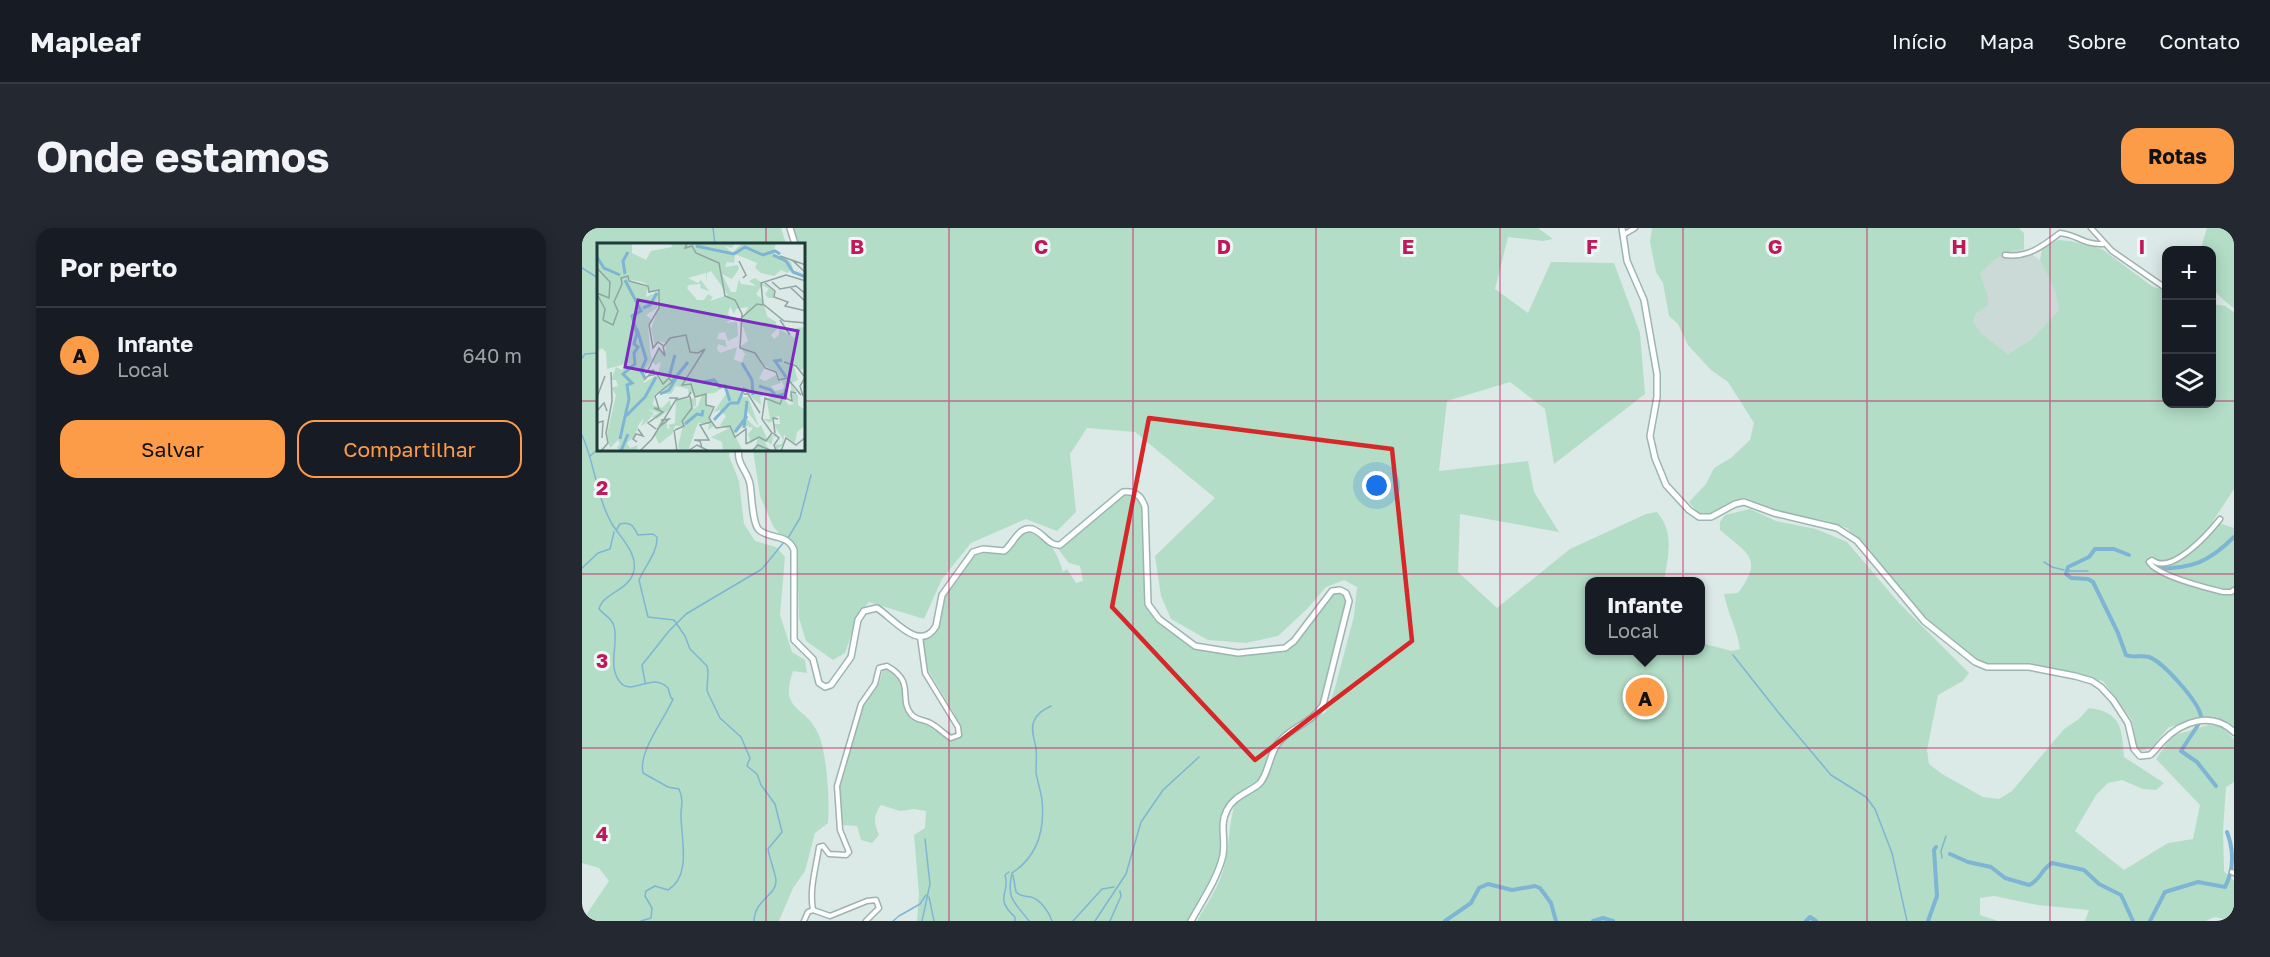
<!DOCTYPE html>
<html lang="pt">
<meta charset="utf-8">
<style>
:root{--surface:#171b24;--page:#242831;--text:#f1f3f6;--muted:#9ea1a6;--line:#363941;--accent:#fc9b48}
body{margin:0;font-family:"Golos Text",sans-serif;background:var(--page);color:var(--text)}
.controls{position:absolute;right:18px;top:18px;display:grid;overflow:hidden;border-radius:12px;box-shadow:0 3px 15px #0003}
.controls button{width:54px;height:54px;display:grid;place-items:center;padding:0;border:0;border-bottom:2px solid var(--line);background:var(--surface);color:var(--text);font:30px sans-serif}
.you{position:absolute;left:795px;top:258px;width:21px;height:21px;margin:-15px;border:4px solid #fff;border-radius:50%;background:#1a73e8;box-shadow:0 0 0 9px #1a73e833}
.badge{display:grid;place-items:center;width:39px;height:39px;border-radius:50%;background:var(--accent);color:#111;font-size:20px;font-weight:700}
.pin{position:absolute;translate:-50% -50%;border:3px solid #fff;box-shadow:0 2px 6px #0006}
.popup{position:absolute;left:1003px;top:349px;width:120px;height:78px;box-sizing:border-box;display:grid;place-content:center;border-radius:12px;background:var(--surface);filter:drop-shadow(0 2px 4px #0005);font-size:20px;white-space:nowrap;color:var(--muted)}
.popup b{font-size:22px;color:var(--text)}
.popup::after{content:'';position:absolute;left:50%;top:100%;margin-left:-12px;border:12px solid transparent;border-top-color:var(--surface)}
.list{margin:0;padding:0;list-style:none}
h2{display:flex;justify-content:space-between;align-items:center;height:78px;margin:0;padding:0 24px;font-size:26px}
h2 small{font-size:20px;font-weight:400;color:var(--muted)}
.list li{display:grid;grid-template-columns:39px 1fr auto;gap:18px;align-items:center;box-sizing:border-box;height:96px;padding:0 24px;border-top:2px solid var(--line)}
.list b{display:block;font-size:22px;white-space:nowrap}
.list p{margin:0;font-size:20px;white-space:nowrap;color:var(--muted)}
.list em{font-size:20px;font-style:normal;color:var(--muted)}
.actions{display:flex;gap:12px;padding:18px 24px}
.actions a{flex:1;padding:14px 0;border:2px solid var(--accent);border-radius:18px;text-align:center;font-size:21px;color:var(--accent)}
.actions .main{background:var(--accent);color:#111}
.icon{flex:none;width:33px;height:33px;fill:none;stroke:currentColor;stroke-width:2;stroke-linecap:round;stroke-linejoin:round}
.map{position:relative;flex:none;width:1652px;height:693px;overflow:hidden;border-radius:18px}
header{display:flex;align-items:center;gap:36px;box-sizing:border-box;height:84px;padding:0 30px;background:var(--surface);border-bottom:2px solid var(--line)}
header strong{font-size:28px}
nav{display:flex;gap:33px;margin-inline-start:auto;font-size:21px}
.intro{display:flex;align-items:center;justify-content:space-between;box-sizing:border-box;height:144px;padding:0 36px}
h1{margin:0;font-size:42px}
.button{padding:15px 27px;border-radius:18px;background:var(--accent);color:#111;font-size:21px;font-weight:700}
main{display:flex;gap:36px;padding:0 36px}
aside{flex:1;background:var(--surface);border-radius:18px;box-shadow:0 3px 15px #0003}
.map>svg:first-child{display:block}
.built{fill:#cbdad6}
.green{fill:#b3ddc7}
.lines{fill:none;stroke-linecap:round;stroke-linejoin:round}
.stream{stroke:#7fb5d4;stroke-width:1.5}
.canal{stroke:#7fb5d4;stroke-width:4}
.street-casing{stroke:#9fb2af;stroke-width:7}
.secondary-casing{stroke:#9bb6b2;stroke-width:8}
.street{stroke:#fff;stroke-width:4}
.secondary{stroke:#fff;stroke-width:5}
.marked{fill:none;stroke:#d62828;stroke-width:4.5;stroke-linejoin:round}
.grid{fill:none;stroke:#c2185b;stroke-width:1.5;stroke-opacity:0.55}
.inset-river{fill:none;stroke:#7fb5d4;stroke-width:3}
.inset-road{fill:none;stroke:#90a4a1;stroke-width:1.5}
.view{fill:#7b2cbf;fill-opacity:0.15;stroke:#7b2cbf;stroke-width:3}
.inset-edge{fill:none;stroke:#1d3a38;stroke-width:3}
.grid-label{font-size:20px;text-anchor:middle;font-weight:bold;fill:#c2185b;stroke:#edf7f4;stroke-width:6;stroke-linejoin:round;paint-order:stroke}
</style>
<header>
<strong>Mapleaf</strong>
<nav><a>Início</a><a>Mapa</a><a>Sobre</a><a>Contato</a></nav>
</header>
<div class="intro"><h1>Onde estamos</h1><a class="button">Rotas</a></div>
<main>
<aside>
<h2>Por perto<small></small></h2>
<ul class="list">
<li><span class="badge">A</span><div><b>Infante</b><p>Local</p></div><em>640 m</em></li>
</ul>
<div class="actions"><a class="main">Salvar</a><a>Compartilhar</a></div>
</aside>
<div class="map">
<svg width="1652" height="693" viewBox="0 0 1652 693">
<rect width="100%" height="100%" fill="#dceae7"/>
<!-- built -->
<path class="built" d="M1442,21L1458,32L1473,63L1477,82L1450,111L1426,126L1400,106L1391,93L1406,67L1398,46L1417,28L1425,23Z"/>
<!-- green -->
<g class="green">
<path d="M0,0H199L204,16H16V222H148L147,228L157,253L162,296L173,313L194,319L203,329L198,387L210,424L223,432L225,445L211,443C197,483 222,477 235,503C245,522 248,574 246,595L233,605L223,643L211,660L197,693H0L27,653L17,640L0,635Z"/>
<path d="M211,0H956L971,11L961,13L926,9L913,61L946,85L969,34L1032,35L1058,105L1063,166L972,236L963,181L928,154L865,173L857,243L946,233L952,264L977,304L878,286L876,344L915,380L988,321L1064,286L1075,284C1093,305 1086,328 1082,353L1008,354V422H1118L1119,415L1150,423L1158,421C1155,401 1146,386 1142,366L1156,365C1182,330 1166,326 1138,302V294L1143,287L1168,281L1194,293L1234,301L1265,314L1317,375L1387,445L1381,453L1356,467L1345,522L1347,536L1360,546L1401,569L1417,571L1430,563L1482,501L1497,491L1507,480C1540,484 1540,501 1542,529L1582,555L1574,562L1561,561L1540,552L1526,555L1514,567L1493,603L1542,642L1586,615L1611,611L1618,577L1574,531L1590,508L1626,497L1639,498L1652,511V554L1644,559L1641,602L1642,643L1652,653V693L1632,689L1624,693H1503L1507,682L1456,677L1412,668L1398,670V687L1416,693H615C624,677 636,660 641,643C649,619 645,595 655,571L644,582L638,636L609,693H335L337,666L332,607L343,600L344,583L332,581L318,583L299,577C291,588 292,595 297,607L290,615L279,612L275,598L259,597L256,555L280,473L297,455L302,439L306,436C332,443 319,470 332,484C338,491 346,490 353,494C360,499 365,504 373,508L378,504L372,485L346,442L339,404L347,405L351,402L360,367L396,322C402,322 410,325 416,324C430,322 434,305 446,300C466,311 475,322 481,344L485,341L494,355L501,353L498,338L487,335L473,317L538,266L553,265L563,279L566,376C583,406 623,426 657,425C673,425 691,420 707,417L754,362L762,363L767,373L741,477L708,504L744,484L753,460L772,388L775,359L762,352L744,359L725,381L696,408L664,415L626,412L589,391L579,368L573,328L633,270L553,204L505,200L488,226L494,284L475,303L444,291L389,315L360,351L342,391L287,374L276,387L263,425L251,432L224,413L217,390L215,328L191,298L178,268L171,222H222V16H216Z"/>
<path d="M1070,0H1437L1442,5V21C1419,23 1415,30 1398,46L1406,67V77L1395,85L1391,93L1400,106L1426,126L1450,111L1477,82L1473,63L1458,32L1460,21L1476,12L1488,13L1520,21L1571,59L1584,62V176H1630V76L1643,78L1652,84V261L1631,293L1652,300V501C1632,484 1610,497 1587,499L1569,520L1556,524L1550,492L1521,453L1447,436L1409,437L1398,434L1345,392L1265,300L1245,293L1188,282L1166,271L1160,270L1128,288L1118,287L1107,274L1124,256L1132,240L1149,230L1168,212L1172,195L1146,154L1129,142L1106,117L1096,96L1087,88L1081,55L1074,44L1068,14Z"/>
<path d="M1625,0H1652V80C1624,60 1630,55 1630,22H1620L1619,20Z"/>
</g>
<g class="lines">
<!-- stream -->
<g class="stream">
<path d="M131,0L133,16"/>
<path d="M0,40L16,50"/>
<path d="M0,130L3,126L16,125"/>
<path d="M0,207C13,236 14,268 30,296C38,309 58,327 51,346C45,363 21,365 17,381C22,387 30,390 32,398C37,416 25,438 38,454C50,469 70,443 86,460L89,470L91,471C83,491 56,523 61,545L86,559L97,561C101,570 100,576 99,584C98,607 111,647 86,662L73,658L64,663L63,668L70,680L69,690L59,693"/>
<path d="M8,228L16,221"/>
<path d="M35,301L38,296C49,293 52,299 56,307L71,306L75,309C76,324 63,338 57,352L66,389L92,392L103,408L108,421L125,438L126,443L125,463L138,490L159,509L168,530L165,538L175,546L179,557L193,576L200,604L186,621C187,629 194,647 194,653C194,668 173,671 172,693"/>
<path d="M206,310L218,290L229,247"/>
<path d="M1462,334L1470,339L1482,342"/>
<path d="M0,340L16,325L28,321L32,304"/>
<path d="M1487,343H1506"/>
<path d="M1151,427L1196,484L1249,547L1284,569L1293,581L1310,625L1325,693"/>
<path d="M63,454L60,437L87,403L104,386L180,341L202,314"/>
<path d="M1360,630L1359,623L1364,608"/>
<path d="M427,644L423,647C429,665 411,669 433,689V693"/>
<path d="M431,647L434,664C440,669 443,668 449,669C459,672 467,684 470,693"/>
<path d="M347,669L352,693"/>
<path d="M311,693L317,688L338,676L344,667"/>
<path d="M340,693L348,656L343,611"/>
<path d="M447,693C433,674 424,672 430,645C456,628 463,602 460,572C459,563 455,553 454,544C454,536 455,528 454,521C453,512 448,502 452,493C455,485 462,482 469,478"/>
<path d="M491,693L520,661L532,659"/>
<path d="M513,693L544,646L559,594L581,562L617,529"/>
<path d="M528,693L539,668L538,663"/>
</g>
<!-- canal -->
<g class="canal">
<path d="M1547,327L1532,321H1513L1507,329L1486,339L1484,346L1489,350L1506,351L1511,354L1536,405L1544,427C1551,430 1559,427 1567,429C1581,434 1616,473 1619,488"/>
<path d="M1575,341C1610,340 1626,335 1652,309"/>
<path d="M1616,497L1599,523L1615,534L1634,558"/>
<path d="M1368,626L1386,634L1409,639L1423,650L1447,657C1458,653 1460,640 1470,635L1502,642L1517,656L1539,667L1551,693"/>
<path d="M863,693L889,675L897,660L906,656L930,662L953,658L958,660L969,675L974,693"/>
<path d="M1011,693L1021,690L1031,693"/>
<path d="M1224,693L1228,689L1234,693"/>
<path d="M1346,693L1355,668L1352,622L1354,619"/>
<path d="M1568,693L1583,664L1616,654L1643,659C1652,642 1652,622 1645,604"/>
</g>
<!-- street casing -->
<g class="street-casing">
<g id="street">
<path d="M1509,0L1530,23L1582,59"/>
<path d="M1041,7L1053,0"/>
<path d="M1423,27C1446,30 1461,18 1478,5C1496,7 1502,17 1521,16"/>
<path d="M1638,291C1627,305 1589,348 1570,332L1567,334C1575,348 1625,360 1641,364H1649L1652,362"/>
<path d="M1650,644L1652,645"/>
<path d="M231,682C227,661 234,640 237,619L241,618L247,626L264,627L267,624L258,602L255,558L279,476L293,456L297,440L305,438C334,454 316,470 329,486C334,493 343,491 350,496C357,500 362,506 369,510L377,507L376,499L343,445L338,409"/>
<path d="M222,693L226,684L231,682L248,688L285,673L294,672L297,680L284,693"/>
</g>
</g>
<!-- secondary casing -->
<g class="secondary-casing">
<g id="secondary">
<path d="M208,0L213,16"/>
<path d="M1040,0L1045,33L1062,72L1075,146V169L1068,208L1073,230L1084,257L1107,282L1117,289H1129L1153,276L1162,274L1192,285L1255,300L1275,313L1342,393L1393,434L1405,439H1447L1493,448L1510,453L1519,459L1531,472L1546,495L1552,521L1558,528L1568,527C1573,523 1576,518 1581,513C1600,493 1630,483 1652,504"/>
<path d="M157,222C154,235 166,244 168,256C170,267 170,295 177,302C189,312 205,305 212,322V412L231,431L237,455L243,459L249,457L269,429L276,392L282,383L295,380C311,390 338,426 354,398L360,367L391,324L401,321L422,323C431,317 436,298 450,301C461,304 466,318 478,317L541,264C553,263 559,267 563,279L566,376L577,391L613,418L656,425L703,420L712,413L750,363L758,362L764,365L767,373L741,477C730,495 709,499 696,515C687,527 686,548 677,556C666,565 652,568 645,582C637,597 644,611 641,627C636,650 620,673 609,693"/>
</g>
</g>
<!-- street -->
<use href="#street" class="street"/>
<!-- secondary -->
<use href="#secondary" class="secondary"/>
</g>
<!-- marked area -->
<path class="marked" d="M567,190L810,221L830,413L673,532L530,379Z"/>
<!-- grid -->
<path class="grid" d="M184,0V16M367,0V693M551,0V693M734,0V693M918,0V693M1101,0V693M1285,0V693M1468,0V693M0,173H16M222,173H1584M1630,173H1652M184,222V693M0,346H1652M0,520H1652"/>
<!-- overview -->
<g transform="translate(15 15)">
<rect width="208" height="208" fill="#dceae7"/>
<path d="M0,0H35V10L49,17L54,8L75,4L74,0H138L135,5L128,3L135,10L145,0H179L176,10L194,19L196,26L190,30L184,27L177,33L164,30L158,25L160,20L138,11L137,20L130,19L128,24L141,22L142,26L135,36L125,31L134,49H139L142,36L144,41L159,43L152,38L158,35L177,48V55H171L168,51L172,46L165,42L159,51L166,57L170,73L179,79L180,86L174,92L177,96L182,92V86L198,95L199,85L208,84V124L204,127L196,122L199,110L194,115L201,137L190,142L188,150L194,158L186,154L178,156L186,155L192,162L196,161V152L195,157L192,152L198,150L194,148V141L201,153V162L208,167V183L200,189L198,200L187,192L186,202L179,207L178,202L185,201L186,196L176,181H183L182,172L173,180L166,176H173L170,158L174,151L164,148L169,152L163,154L164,162L147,148L143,154H151L162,184L148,165L147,173L158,184L161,185L164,182L170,196L179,190L182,195L176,193L175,201L167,198L173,208H157L161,195L154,200L151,191L156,185L147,182L137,191L146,208H126L125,199L114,194L131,186L123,182L129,173L122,167L116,170L131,148L127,143L118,150L108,151L110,163H116L112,173L117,183L111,187L112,181L101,180L91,208H83L81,203L86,183H78L75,191L62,201L57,191L67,181L60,184L64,178L71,176L68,179H70V185L73,186L71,182L78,180L79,157L99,155V163L95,164L97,166L101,163L105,152L99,154L95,149L92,152L91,146L79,143L74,151H62L70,145L58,151L56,162L65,165L73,157L74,165L60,176L55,173L62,170L51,166L57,170L50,179L44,183L47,175L42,181L38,193L30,200L33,205L41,202L39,208H21V204L17,207L23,201L21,197L13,205L10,191L19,152L14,145L21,143L19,137H14L19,124L25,127L32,120L10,126L9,109L5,105L0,108ZM114,28L131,52L113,58L116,54L111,51L107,57H100L90,45L92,42L104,41L103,45L112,48L104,37L101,40L91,35L109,30L110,40V30ZM30,36L45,39L51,42L52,48H63L62,64L54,86L58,103L62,98L69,100L68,113L63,105L55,117L53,107L51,82L55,77L49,72L60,65L62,48L49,54L51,43ZM133,63L137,71L139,66L151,64L144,78L151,98L143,104L148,111L145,119L137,117L140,104L123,110L120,106L121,101L130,104L128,97L120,96L122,90L128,89L131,98L141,93L140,79L128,80L135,76L131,71ZM55,117L58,122L64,119L61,130L67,142L60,132L47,140V128ZM164,121L180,129L187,143L186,146L178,148L174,143L184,140L179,132L168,138L162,135L167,126Z" fill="#b3ddc7" fill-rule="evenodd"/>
<path class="inset-river" d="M99,3L137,11L148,4L166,12L178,8L183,11M176,12L189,18L196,29L209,34M0,14L7,25L23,32M28,31L26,18L31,9M46,65L53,62L60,50M40,86L49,116L44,128L48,135M185,117L178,118L189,134M145,120L155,137L156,152M72,134L78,112M75,139L91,119M106,139L117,137L123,144L128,143L133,158M162,143L174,147L179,153L188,151L189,146M63,151L72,147L81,132M133,160H141L147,146L153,149M29,173L48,154L59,134M117,177L133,160M88,181L100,171L105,172L106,167M147,185L150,158M138,189L150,173M23,196L32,156L30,142L35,140L26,131L38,121L37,110L41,104L37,101L40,90L35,73L44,68L28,37M24,208L31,191"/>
<path class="inset-road" d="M90,0L88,5L95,3L99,10L122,20L128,53L138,57L145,71L143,105L158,110L168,125L179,129L182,137L190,135L204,152M183,13L209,22M195,17L209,30M142,18L149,32L146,35M0,25L13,39L12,55L0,50M175,39L183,46L199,43L209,51M168,40L178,48L177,54L191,59L188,63L209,68M193,44L209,59M1,53L8,66L6,77M166,61L164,40L189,32L209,38M166,61L187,78L209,80M6,77L16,82L21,68L17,59L25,41L24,35L31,33L32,38L51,43L52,49L62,47V65L52,82L56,105L61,99L67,103L73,95L89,92L93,109L101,110L108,106M142,77L160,61L166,62M183,77L193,92M108,106L85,142L94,141L98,154L109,151V162L117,164L112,175L119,185L133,183L138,194L149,186V201M187,119L199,123L207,133M51,127L62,105L68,113L66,103M51,133L60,131L66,141L72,135L75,139L58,153L62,166L57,165L66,169L51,180L59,186M47,137L57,127L48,130M147,151H151L163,170M206,153L203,143L209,133M0,154L8,133M79,157L91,154L94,149M0,168L7,160L10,168M0,180L6,178L5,195M60,186L72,176L64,177M77,187L80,208M78,187L87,183L85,178L95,165L93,153M176,190L182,195L177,202L179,208M178,190L176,175L181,176M40,199L36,196L39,191L46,193L41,186M149,201L162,194L169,198L175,190L165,176L168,155L183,161L186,154L195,158L194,149L199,150M105,205L103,198L97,197H112L103,182L114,179M4,208L11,200L9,190L15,158L14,129M43,208L55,196L80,155H72M91,208L100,202L112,208M155,208L161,202L175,208M184,208L189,195L199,202L209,194"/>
<path class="view" d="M41,57L201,88L188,155L28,124Z"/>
<rect width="208" height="208" class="inset-edge"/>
</g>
<g class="grid-label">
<text x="275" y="26">B</text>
<text x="459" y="26">C</text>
<text x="642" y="26">D</text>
<text x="826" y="26">E</text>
<text x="1010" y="26">F</text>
<text x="1193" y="26">G</text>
<text x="1377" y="26">H</text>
<text x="1560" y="26">I</text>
<text x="20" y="267">2</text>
<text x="20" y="440">3</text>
<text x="20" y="613">4</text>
</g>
</svg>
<div class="controls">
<button>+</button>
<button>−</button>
<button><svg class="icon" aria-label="layers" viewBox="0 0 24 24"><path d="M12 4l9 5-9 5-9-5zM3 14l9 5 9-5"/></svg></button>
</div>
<div class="you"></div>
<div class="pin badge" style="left:1063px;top:469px">A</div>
<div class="popup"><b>Infante</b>Local</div>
</div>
</main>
